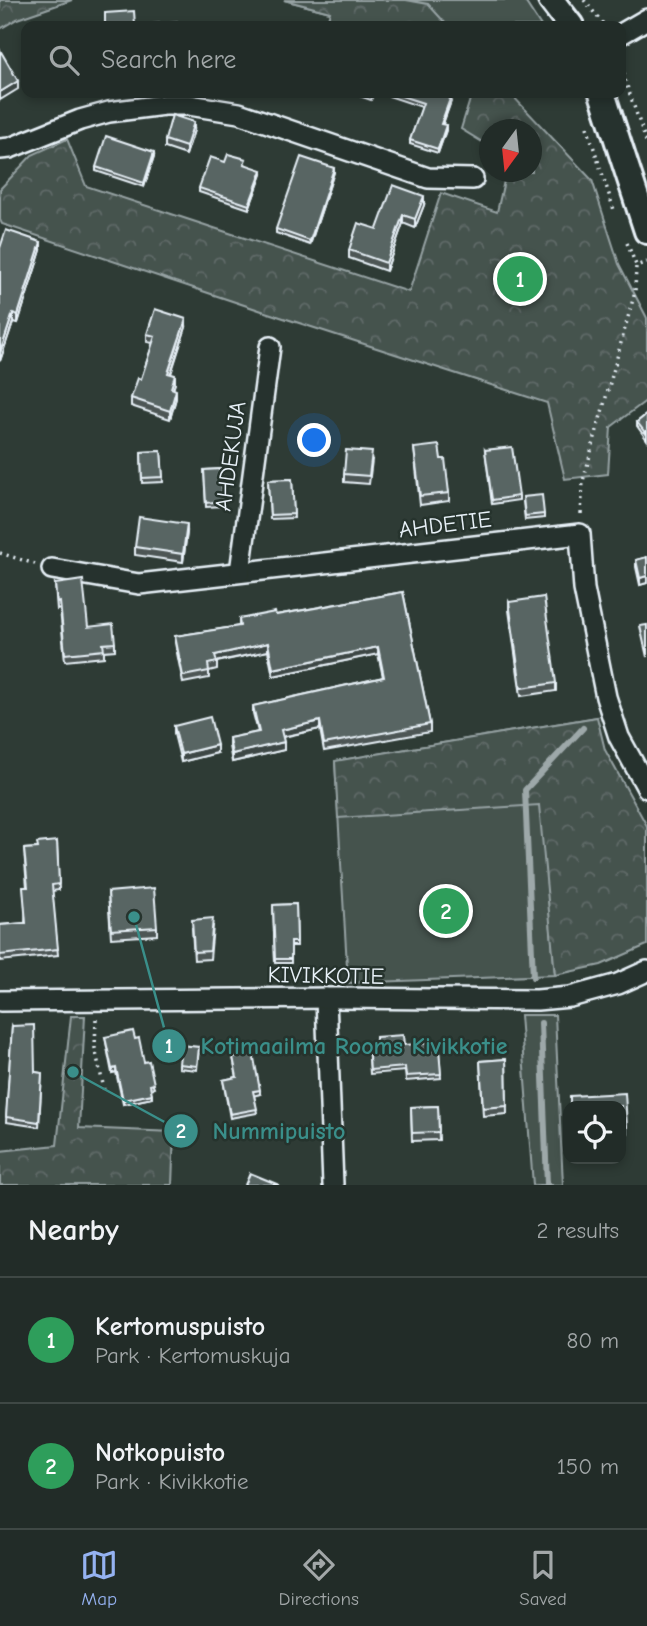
<!DOCTYPE html>
<meta charset="utf-8">
<style>
:root{--surface:#222c28;--page:#2a3430;--text:#f1f3f6;--muted:#a2a7a8;--line:#3f4845;--accent:#95b2f1}
body{margin:0;font-family:"Comic Neue",sans-serif;background:var(--page);color:var(--text)}
.controls{position:absolute;right:21px;bottom:21px;display:grid;overflow:hidden;border-radius:14px;box-shadow:0 4px 10px #0003}
.controls button{width:63px;height:63px;display:grid;place-items:center;padding:0;border:0;border-bottom:2px solid var(--line);background:var(--surface);color:var(--text);font:35px sans-serif}
.compass{position:absolute;left:479px;top:119px;width:63px;height:63px;border-radius:50%;background:var(--surface);box-shadow:0 4px 10px #0003;rotate:195deg}
.you{position:absolute;left:315px;top:441px;width:24px;height:24px;margin:-18px;border:5px solid #fff;border-radius:50%;background:#1a73e8;box-shadow:0 0 0 10px #1a73e833}
.badge{display:grid;place-items:center;width:46px;height:46px;border-radius:50%;background:var(--accent);color:#fff;font-size:23px;font-weight:700}
.pin{position:absolute;translate:-50% -50%;border:4px solid #fff;box-shadow:0 2px 7px #0006}
.list{margin:0;padding:0;list-style:none}
h2{display:flex;justify-content:space-between;align-items:center;height:91px;margin:0;padding:0 28px;font-size:30px}
h2 small{font-size:23px;font-weight:400;color:var(--muted)}
.list li{display:grid;grid-template-columns:46px 1fr auto;gap:21px;align-items:center;box-sizing:border-box;height:126px;padding:0 28px;border-top:2px solid var(--line)}
.list b{display:block;font-size:26px;white-space:nowrap}
.list p{margin:0;font-size:23px;white-space:nowrap;color:var(--muted)}
.list em{font-size:23px;font-style:normal;color:var(--muted)}
.icon{flex:none;width:38px;height:38px;fill:none;stroke:currentColor;stroke-width:2;stroke-linecap:round;stroke-linejoin:round}
.map{position:relative;flex:none;width:647px;height:1185px;overflow:hidden}
.search{position:absolute;background:var(--surface);box-shadow:0 4px 10px #0003;left:21px;right:21px;top:21px;height:77px;display:flex;align-items:center;gap:18px;box-sizing:border-box;padding:0 24px;border-radius:14px;color:var(--muted);font-size:26px}
.sheet{height:343px;background:var(--surface)}
nav{display:flex;justify-content:space-around;align-items:center;box-sizing:border-box;height:98px;border-top:2px solid var(--line);background:var(--surface);font-size:19px;color:var(--muted)}
nav a{display:grid;justify-items:center;gap:4px}
nav .on{color:var(--accent)}
.map>svg:first-child{display:block}
.green{fill:#45524e;stroke:#96a2a3;stroke-width:2}
.forest{fill:url(#forest-crowns);stroke:#96a2a3;stroke-width:2}
.lines{fill:none;stroke-linecap:round;stroke-linejoin:round}
.stream{stroke:#9da8a9;stroke-width:6}
.minor-casing{stroke:#e8f1f8;stroke-width:24}
.tertiary-casing{stroke:#e8f1f8;stroke-width:30}
.path{stroke:#e8f1f8;stroke-width:3.5;stroke-dasharray:2 5;stroke-linecap:butt}
.minor{stroke:#26332d;stroke-width:19}
.tertiary{stroke:#26332d;stroke-width:24}
.wall{fill:#4d5755;stroke:#e8f1f8;stroke-width:2}
.shaded-wall{fill:#3e4745;stroke:#e8f1f8;stroke-width:2}
.building{fill:#596563;stroke:#e8f1f8;stroke-width:2}
.labels{text-anchor:middle;stroke-width:5;stroke-linejoin:round;paint-order:stroke}
.street-label{font-size:23px;fill:#e8f1f8;stroke:#26332d}
.leader{fill:none;stroke:#3a8f8a;stroke-width:2.5}
.callout-dot{fill:#3a8f8a;stroke:#26332d;stroke-width:2.5}
.mark-label{font-size:21px;text-anchor:middle;font-weight:bold;fill:#fff}
.callout-label{font-size:24px;text-anchor:middle;font-weight:bold;fill:#3a8f8a;stroke:#26332d;stroke-width:5;stroke-linejoin:round;paint-order:stroke}
</style>
<div class="map">
<svg width="647" height="1185" viewBox="0 0 647 1185">
<defs>
<pattern id="forest-crowns" width="20" height="18" patternUnits="userSpaceOnUse" patternTransform="scale(1.75)"><rect width="20" height="18" fill="#45524e"/><path d="M2 6a3 3 0 1 1 6 0M12 15a3 3 0 1 1 6 0" fill="none" stroke="#606b68"/></pattern>
</defs>
<rect width="100%" height="100%" fill="#2e3b35"/>
<filter id="ink" filterUnits="userSpaceOnUse"><feTurbulence type="fractalNoise" baseFrequency=".0143" numOctaves="2"/><feDisplacementMap in="SourceGraphic" scale="14" xChannelSelector="R" yChannelSelector="G"/><feConvolveMatrix kernelMatrix="1 2 1 2 8 2 1 2 1" color-interpolation-filters="sRGB"/></filter>
<g filter="url(#ink)">
<!-- green -->
<g class="green">
<path d="M284,0H524L541,26H341L327,22L330,12Z"/>
<path d="M597,717L540,805L555,975L348,983L335,761Z"/>
<path d="M520,1015H555L563,1185H533Z"/>
</g>
<!-- forest -->
<g class="forest">
<path d="M0,0H72L17,19L0,29Z"/>
<path d="M284,0H406L428,4L448,26H341L327,22L330,12Z"/>
<path d="M472,93H510L592,180L619,264L647,318V400L611,427L608,474L565,479L547,403L265,312L2,224L0,220V189L32,155L67,139L86,186L409,292L441,193L497,212L506,172H532V130H490L489,146L461,129Z"/>
<path d="M597,717L605,750L647,826V945L601,965L555,975L539,805L338,818L335,761Z"/>
<path d="M71,1016H85L79,1128L174,1132L172,1185H0V1151L57,1145Z"/>
</g>
<g class="lines">
<!-- stream -->
<g class="stream">
<path d="M533,977L525,790L583,728"/>
<path d="M541,1023L547,1185"/>
</g>
<!-- minor casing -->
<g class="minor-casing">
<g id="minor">
<path d="M621,34L647,19"/>
<path d="M0,149L10,148L80,120L109,112L164,105H189L239,113L428,178L473,179"/>
<path d="M52,569L139,584L580,534L584,589L606,697L619,737L647,788"/>
<path d="M240,572L270,347"/>
<path d="M326,998L333,1185"/>
<path d="M0,1001L337,998L537,1000L570,997L618,984L647,971"/>
</g>
</g>
<!-- tertiary casing -->
<g class="tertiary-casing">
<g id="tertiary">
<path d="M551,0L571,26"/>
<path d="M602,93L647,231"/>
</g>
</g>
<!-- path -->
<g class="path">
<path d="M584,0L604,25"/>
<path d="M622,52L625,80L647,144"/>
<path d="M587,127L615,213"/>
<path d="M627,243L636,265"/>
<path d="M581,514L583,481L635,292L636,266L647,262"/>
<path d="M0,553L35,564"/>
<path d="M96,1019L95,1048L104,1089"/>
</g>
<!-- minor -->
<use href="#minor" class="minor"/>
<!-- tertiary -->
<use href="#tertiary" class="tertiary"/>
</g>
<!-- wall -->
<g class="wall">
<path d="M351,93H374L371,100Z"/>
<path d="M380,93H454L443,124L446,130L438,153L410,144V140L422,107Z"/>
<path d="M194,130L186,155L165,148V140Z"/>
<path d="M154,156L144,187L96,171V167Z"/>
<path d="M225,162L245,164L262,174L249,209L199,192V188Z"/>
<path d="M334,172L310,245L276,233V229Z"/>
<path d="M424,205L415,228L403,223L386,271L349,258V250L377,229Z"/>
<path d="M0,248L41,250L18,323L13,322L0,361Z"/>
<path d="M186,327L171,374L175,383L173,389L176,398L170,419L131,406V398L141,379L153,343L147,342V334Z"/>
<path d="M647,414V440L637,426V422Z"/>
<path d="M414,448L441,459L449,493V501L420,505Z"/>
<path d="M485,450L519,496V500L492,504Z"/>
<path d="M161,451L163,482L142,483L141,452Z"/>
<path d="M372,460L369,484L344,482V474Z"/>
<path d="M221,469L223,506L206,507L204,470Z"/>
<path d="M292,479L294,518L270,519L268,480Z"/>
<path d="M523,501L544,514V518L525,520Z"/>
<path d="M187,532L183,562L135,555V547Z"/>
<path d="M647,557V583L640,585L636,567V560Z"/>
<path d="M55,584L88,627L115,643V650L104,651V657L65,661L60,609L57,610Z"/>
<path d="M403,592L430,724V732L324,751L320,729L283,737L284,750L232,762L229,746V738L258,732L253,713V706L383,677L378,654L273,676L268,651L217,662V669L209,671V678L183,683L175,643V636L239,626V619L276,615Z"/>
<path d="M509,602L556,683V691L521,696L509,610Z"/>
<path d="M174,726L217,753L181,762L174,734Z"/>
<path d="M57,841L59,890L52,891L58,955L0,961V925L25,923L27,887L24,849L37,848Z"/>
<path d="M108,892L157,927V935L111,938Z"/>
<path d="M296,904L297,946H291V963H275L273,905Z"/>
<path d="M213,926L210,959L194,960L192,928Z"/>
<path d="M12,1026L35,1072L42,1073L39,1127L6,1122Z"/>
<path d="M105,1037L135,1039L154,1088L151,1089L152,1098L123,1104L116,1072L112,1073Z"/>
<path d="M368,1043L404,1045L431,1051L439,1050L441,1078L406,1081L405,1071L370,1074Z"/>
<path d="M199,1047L197,1070L179,1068V1064Z"/>
<path d="M233,1057L260,1094L254,1095L257,1113L230,1118L223,1080L237,1077Z"/>
<path d="M506,1059L507,1114L483,1116L480,1061Z"/>
<path d="M438,1106L439,1140L412,1141L411,1107Z"/>
<path d="M621,1106L627,1126V1134H621Z"/>
</g>
<!-- shaded-wall -->
<g class="shaded-wall">
<path d="M18,81V89L0,100V92Z"/>
<path d="M452,93H454L441,128V124Z"/>
<path d="M194,122V130L186,155V147Z"/>
<path d="M446,125V130L438,153V149Z"/>
<path d="M154,152V156L144,187V183Z"/>
<path d="M334,168V172L310,245V241Z"/>
<path d="M262,170V174L249,209V205Z"/>
<path d="M424,196V205L415,228V219Z"/>
<path d="M403,215V223L386,271V263Z"/>
<path d="M41,242V250L18,323V315Z"/>
<path d="M13,313V322L0,361V353Z"/>
<path d="M186,319V327L168,381V373Z"/>
<path d="M175,375V383L171,396V388Z"/>
<path d="M176,390V398L170,419V411Z"/>
<path d="M187,524V532L183,562V554Z"/>
<path d="M647,576V583L640,585V578Z"/>
<path d="M268,643V651L215,662V655Z"/>
<path d="M378,647V654L273,676V669Z"/>
<path d="M320,721V729L281,737V730Z"/>
<path d="M284,742V750L232,762V754Z"/>
<path d="M217,745V753L181,762V754Z"/>
<path d="M116,1068V1072L112,1073V1069Z"/>
<path d="M260,1090V1094L253,1096V1091Z"/>
<path d="M152,1094V1098L123,1104V1100Z"/>
</g>
<!-- building -->
<g class="building">
<path d="M134,11L135,25L185,22L186,26H105V13Z"/>
<path d="M0,50L18,81L0,92Z"/>
<path d="M362,93H372L371,96Z"/>
<path d="M392,93H452L441,124L446,125L438,149L410,140L423,103Z"/>
<path d="M172,115L194,122L186,147L165,140Z"/>
<path d="M106,136L154,152L144,183L96,167Z"/>
<path d="M228,154L246,159L244,164L262,170L249,205L199,188L210,157L225,162Z"/>
<path d="M301,157L334,168L310,241L276,229Z"/>
<path d="M393,185L424,196L415,219L403,215L386,263L349,250L358,223L377,229Z"/>
<path d="M6,230L41,242L18,315L13,313L0,353V248Z"/>
<path d="M155,309L186,319L168,373L175,375L171,388L176,390L170,411L131,398L138,378L141,379L155,336L147,334Z"/>
<path d="M647,414V435L637,422Z"/>
<path d="M439,445L441,459H445L449,493L420,496L414,448Z"/>
<path d="M512,447L519,496L492,500L485,450Z"/>
<path d="M346,450L372,452L369,476L344,474Z"/>
<path d="M161,451L163,477L142,478L141,452Z"/>
<path d="M221,469L223,501L206,503L204,470Z"/>
<path d="M292,479L294,514L270,515L268,480Z"/>
<path d="M542,495L544,514L525,516L523,497Z"/>
<path d="M139,517L187,524L183,554L135,547Z"/>
<path d="M647,557V576L640,578L636,560Z"/>
<path d="M83,580L88,627L113,624L115,643L103,644L104,650L65,654L60,602L57,603L55,584Z"/>
<path d="M403,592L430,724L324,744L320,721L281,730L284,742L232,754L229,738L259,732L253,706L384,677L378,647L273,669L268,643L215,655L217,662L208,664L209,671L183,676L175,636L240,626L239,619L275,612L276,615Z"/>
<path d="M544,597L556,683L521,688L509,602Z"/>
<path d="M647,625V657L640,626Z"/>
<path d="M210,717L217,745L181,754L174,726Z"/>
<path d="M57,841L59,884L52,885L58,949L0,955V925L26,923L23,887H28L24,849L38,848L37,843Z"/>
<path d="M154,888L157,927L111,930L108,892Z"/>
<path d="M296,904L297,942H291V959H275L273,905Z"/>
<path d="M213,918L210,951L194,952L192,920Z"/>
<path d="M34,1025L35,1072L42,1073L39,1122L6,1117L12,1026Z"/>
<path d="M133,1031L135,1039L139,1038L144,1062L149,1061L154,1084L150,1085L152,1094L123,1100L116,1068L112,1069L105,1037Z"/>
<path d="M403,1035L404,1045L431,1043V1051L439,1050L441,1074L406,1076L405,1067L370,1070L368,1043L376,1042V1037Z"/>
<path d="M181,1045L199,1047L197,1066L179,1064Z"/>
<path d="M253,1053L260,1090L253,1091L257,1109L230,1114L223,1080L237,1077L233,1057Z"/>
<path d="M506,1059L507,1106L483,1108L480,1061Z"/>
<path d="M625,1093L627,1126H621V1106H570V1096Z"/>
<path d="M438,1106L439,1132L412,1133L411,1107Z"/>
<path d="M250,1173L279,1185H245Z"/>
</g>
</g>
<g class="labels">
<!-- street labels -->
<g class="street-label">
<text transform="translate(230 456) rotate(-82)" y="8">AHDEKUJA</text>
<text transform="translate(445 524) rotate(-7)" y="8">AHDETIE</text>
<text transform="translate(326 975) rotate(1)" y="8">KIVIKKOTIE</text>
</g>
</g>
<!-- callouts -->
<path class="leader" d="M134 917L169 1046M73 1072L181 1131"/>
<g class="callout-dot">
<circle cx="134" cy="917" r="7"/>
<circle cx="73" cy="1072" r="7"/>
<circle cx="169" cy="1046" r="18"/>
<circle cx="181" cy="1131" r="18"/>
</g>
<g class="mark-label">
<text x="169" y="1053">1</text>
<text x="181" y="1138">2</text>
</g>
<g class="callout-label">
<text x="354" y="1054">Kotimaailma Rooms Kivikkotie</text>
<text x="279" y="1139">Nummipuisto</text>
</g>
</svg>
<div class="controls">
<button><svg class="icon" aria-label="locate" viewBox="0 0 24 24"><circle cx="12" cy="12" r="6"/><path d="M12 2v4M12 18v4M2 12h4M18 12h4"/></svg></button>
</div>
<svg class="compass" viewBox="-18 -18 36 36"><path d="M0-13l5 13h-10z" fill="#e53935"/><path d="M0 13l5-13h-10z" fill="#a2a7a8"/></svg>
<div class="you"></div>
<div class="pin badge" style="left:520px;top:279px;background:#2e9e5b">1</div>
<div class="pin badge" style="left:446px;top:911px;background:#2e9e5b">2</div>
<div class="search"><svg class="icon" aria-label="search" viewBox="0 0 24 24"><circle cx="10" cy="10" r="6"/><path d="M15 15l6 6"/></svg>Search here</div>
</div>
<section class="sheet">
<h2>Nearby<small>2 results</small></h2>
<ul class="list">
<li><span class="badge" style="background:#2e9e5b">1</span><div><b>Kertomuspuisto</b><p>Park · Kertomuskuja</p></div><em>80 m</em></li>
<li><span class="badge" style="background:#2e9e5b">2</span><div><b>Notkopuisto</b><p>Park · Kivikkotie</p></div><em>150 m</em></li>
</ul>
</section>
<nav>
<a class="on"><svg class="icon" aria-label="map" viewBox="0 0 24 24"><path d="M3 6l6-2 6 2 6-2v14l-6 2-6-2-6 2zM9 4v14M15 6v14"/></svg>Map</a>
<a><svg class="icon" aria-label="directions" viewBox="0 0 24 24"><path d="M12 3l9 9-9 9-9-9zM9 14v-3h6M13 9l2 2-2 2"/></svg>Directions</a>
<a><svg class="icon" aria-label="saved" viewBox="0 0 24 24"><path d="M7 4h10v16l-5-4-5 4z"/></svg>Saved</a>
</nav>
